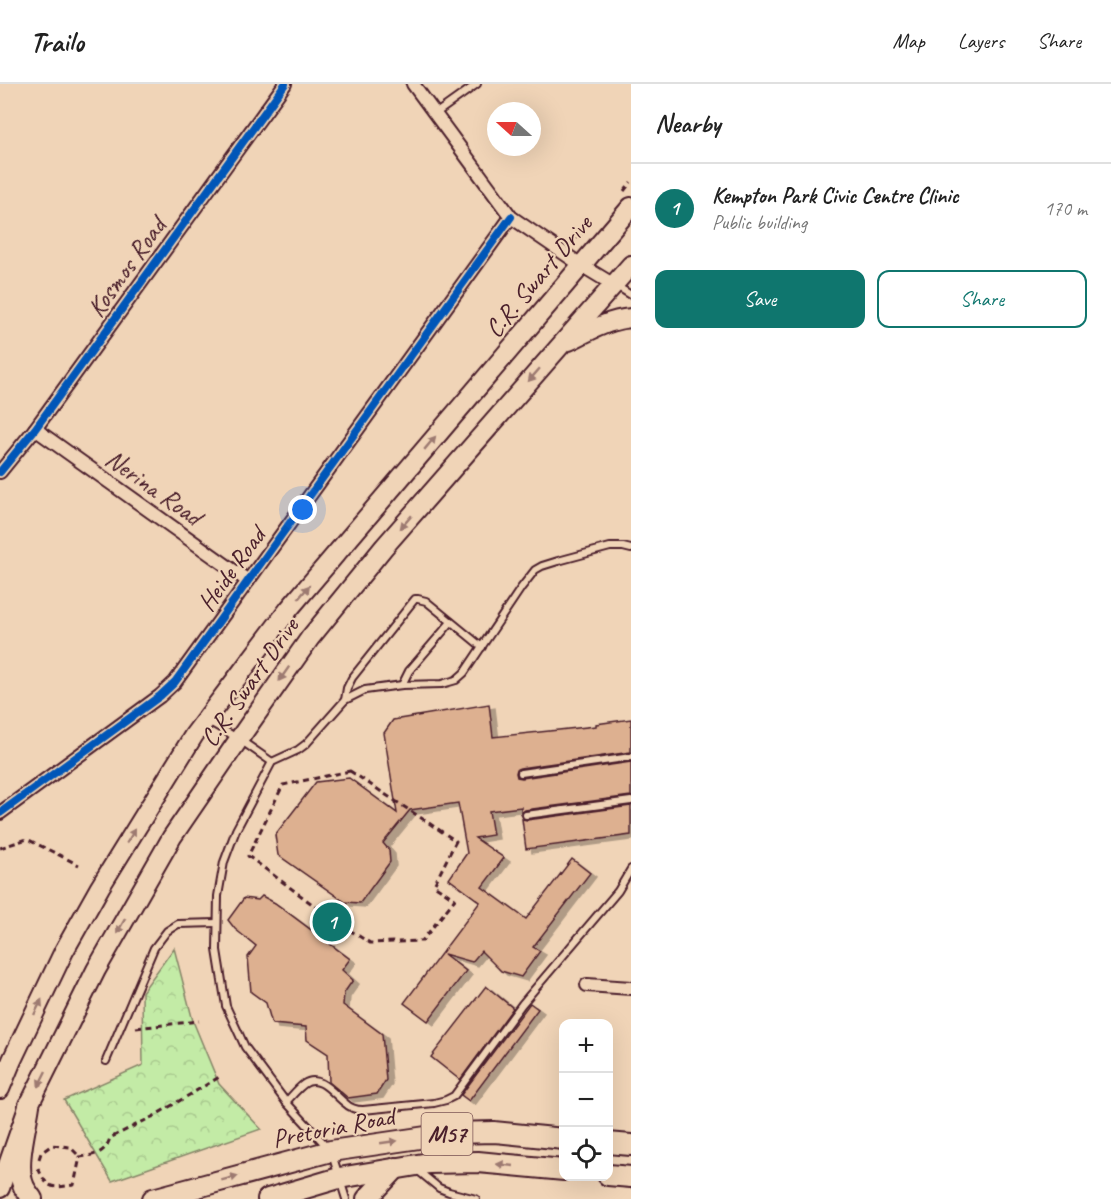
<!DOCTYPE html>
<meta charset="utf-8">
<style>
:root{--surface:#fff;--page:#f6f6f6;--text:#222;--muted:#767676;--line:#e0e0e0;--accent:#0f766e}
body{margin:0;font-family:Caveat,sans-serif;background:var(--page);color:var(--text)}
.controls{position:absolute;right:18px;bottom:18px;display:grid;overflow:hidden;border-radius:12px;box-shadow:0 6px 24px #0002}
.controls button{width:54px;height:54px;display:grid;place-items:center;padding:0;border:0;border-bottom:2px solid var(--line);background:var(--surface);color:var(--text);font:30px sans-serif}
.compass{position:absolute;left:487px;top:18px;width:54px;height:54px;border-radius:50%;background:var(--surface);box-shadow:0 6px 24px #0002;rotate:291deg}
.you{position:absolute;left:303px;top:426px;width:21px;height:21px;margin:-15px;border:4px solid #fff;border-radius:50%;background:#1a73e8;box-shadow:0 0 0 9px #1a73e833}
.badge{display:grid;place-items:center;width:39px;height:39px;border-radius:50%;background:var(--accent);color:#fff;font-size:20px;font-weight:700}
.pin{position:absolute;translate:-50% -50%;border:3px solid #fff;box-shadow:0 2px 6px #0006}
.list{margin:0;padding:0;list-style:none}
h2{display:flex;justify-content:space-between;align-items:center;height:78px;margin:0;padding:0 24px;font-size:26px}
h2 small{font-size:20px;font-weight:400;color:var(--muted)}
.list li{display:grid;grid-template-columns:39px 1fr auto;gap:18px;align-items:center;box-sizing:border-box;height:90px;padding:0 24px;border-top:2px solid var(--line)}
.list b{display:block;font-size:22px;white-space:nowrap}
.list p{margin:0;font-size:20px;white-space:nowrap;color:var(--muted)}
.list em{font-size:20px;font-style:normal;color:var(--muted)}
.actions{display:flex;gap:12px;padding:18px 24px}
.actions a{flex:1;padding:14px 0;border:2px solid var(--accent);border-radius:12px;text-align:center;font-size:21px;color:var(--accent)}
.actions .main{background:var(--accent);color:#fff}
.icon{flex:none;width:33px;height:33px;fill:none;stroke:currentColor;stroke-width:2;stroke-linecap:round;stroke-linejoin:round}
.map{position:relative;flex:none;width:631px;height:1115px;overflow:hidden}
header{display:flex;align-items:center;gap:36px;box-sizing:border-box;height:84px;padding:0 30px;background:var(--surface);border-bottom:2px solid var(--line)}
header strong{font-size:28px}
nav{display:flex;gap:33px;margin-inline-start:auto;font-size:21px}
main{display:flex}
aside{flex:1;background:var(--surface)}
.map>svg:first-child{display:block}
.forest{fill:url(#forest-crowns);stroke:#868568;stroke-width:1.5}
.building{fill:#ddb090;stroke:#4a1f2b;stroke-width:1.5;filter:url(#shadow)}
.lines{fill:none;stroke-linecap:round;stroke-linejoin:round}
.lane-casing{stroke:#4a1f2b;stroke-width:10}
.street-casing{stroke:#4a1f2b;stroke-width:16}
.secondary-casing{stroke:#4a1f2b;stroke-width:22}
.primary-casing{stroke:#4a1f2b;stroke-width:24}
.path{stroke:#4a1f2b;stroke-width:3;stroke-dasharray:6 4.5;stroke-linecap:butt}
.lane{stroke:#f0d4b7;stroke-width:6}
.street{stroke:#f0d4b7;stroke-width:12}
.secondary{stroke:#f0d4b7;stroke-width:18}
.primary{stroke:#f0d4b7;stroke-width:20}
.cycleway-casing{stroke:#f0d4b7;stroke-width:11}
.cycleway{stroke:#0057b8;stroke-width:8}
.oneway{fill:#9d7a71}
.labels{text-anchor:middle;stroke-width:4.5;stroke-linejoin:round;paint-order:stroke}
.shield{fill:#f0d4b7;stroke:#7c5555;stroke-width:1.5}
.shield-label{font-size:24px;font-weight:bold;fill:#4a1f2b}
.street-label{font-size:26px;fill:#4a1f2b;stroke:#f0d4b7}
</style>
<header>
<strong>Trailo</strong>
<nav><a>Map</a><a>Layers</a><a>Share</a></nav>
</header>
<main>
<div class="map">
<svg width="631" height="1115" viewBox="0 0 631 1115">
<defs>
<pattern id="forest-crowns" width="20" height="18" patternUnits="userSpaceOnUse" patternTransform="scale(1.5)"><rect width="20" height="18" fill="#c3eba6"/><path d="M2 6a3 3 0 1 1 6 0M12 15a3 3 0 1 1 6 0" fill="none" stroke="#a9c98f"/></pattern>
<filter id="shadow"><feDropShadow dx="6" dy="4" stdDeviation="0" flood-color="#0004"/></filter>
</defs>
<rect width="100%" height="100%" fill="#f0d4b7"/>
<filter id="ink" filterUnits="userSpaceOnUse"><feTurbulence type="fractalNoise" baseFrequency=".0167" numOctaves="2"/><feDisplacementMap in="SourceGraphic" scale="12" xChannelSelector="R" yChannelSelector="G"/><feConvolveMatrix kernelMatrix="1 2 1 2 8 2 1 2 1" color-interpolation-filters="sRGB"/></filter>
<g filter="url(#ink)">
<!-- forest -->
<path class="forest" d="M174,864L193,937L219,1000L261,1045L112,1097L64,1016L143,981L142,908Z"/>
<!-- building -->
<g class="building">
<path d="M489,620L493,653L596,642V640L631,635V668L520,684L517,685L516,689L517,693L522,694L631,678V712L525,726L521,729V723L489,727L493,751L475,754L504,774L482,803L526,835L572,775L590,789L533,863L540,867L521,893L501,887L481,867L472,878L444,870L466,887L428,937L404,919L480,818L449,795L467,769L458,719L410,726L383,759L389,766L390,778L360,819L345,818L278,771L275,751L316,698L349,694L397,729L384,649L393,636Z"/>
<path d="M631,722V751L526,765L522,735L527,736Z"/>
<path d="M262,812L275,819L350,875L342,886L353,896L344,909L343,921L382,950L386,996L377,1010L348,1014L329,998L328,970L307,956L306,943L272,940L266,919L251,908L248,873L256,862L235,845L228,836L244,814L258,816Z"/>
<path d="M486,902L513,924L460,996L431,973Z"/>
<path d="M530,919L538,925L469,1017L461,1011Z"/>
</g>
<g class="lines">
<!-- lane casing -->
<g class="lane-casing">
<g id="lane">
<path d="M435,30L477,0"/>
<path d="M615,201L631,211"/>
<path d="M402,601L409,587L451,538"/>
<path d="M345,616L347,604L352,594L415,515H418L426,517L482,563"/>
<path d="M208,637L239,655L272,678"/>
<path d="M521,689L631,673"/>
<path d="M526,731L631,717"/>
<path d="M106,977L154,864L167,847L178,840L217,839"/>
<path d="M286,1018C292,1012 297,1005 304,1000C320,989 334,1011 345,1019C350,1024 355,1026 363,1026L434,1019L446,1016L454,1012L522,920L618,807L631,785"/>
<path d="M416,1085L439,1104L449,1108L476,1115"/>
<path d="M346,1115L331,1067L286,1018L245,963L226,922L217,866L218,812L224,778L236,746L272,678L298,666L306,660L345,616L365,606L402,601L442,600L456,596L464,589L521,504L535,486L542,482L558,477L610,463H623L631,465"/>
</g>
</g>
<!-- street casing -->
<g class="street-casing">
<g id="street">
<path d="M413,0L511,133L581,181L614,201"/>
<path d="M35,345L248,497"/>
<path d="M0,388L35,345L285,0"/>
<path d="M0,729L160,612L175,598L511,133"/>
<path d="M587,901L631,904"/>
</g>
</g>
<!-- secondary casing -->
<g class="secondary-casing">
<g id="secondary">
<path d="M569,257C589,247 608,236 631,234"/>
<path d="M0,1005L12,976L64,867L100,803L194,651L289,525L631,123"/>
<path d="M0,1104L29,1021L96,886L172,753L239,655L310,554L384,463L631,181"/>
</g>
</g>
<!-- primary casing -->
<g class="primary-casing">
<g id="primary">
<path d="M29,1021C26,1044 14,1082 24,1103C26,1107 29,1111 32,1115"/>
<path d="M608,1059L631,1061"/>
<path d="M608,1091L631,1093"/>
<path d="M153,1115L331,1067L453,1049L494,1048L564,1055"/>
<path d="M268,1115L339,1094L429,1079L478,1078L564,1086"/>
<path d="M367,1115L396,1084"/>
</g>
</g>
<!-- path -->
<g class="path">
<path d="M624,107L631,98"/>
<path d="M576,154L585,150"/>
<path d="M350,687L456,757L434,801L455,815L422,857L370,859L332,835L248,772L283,701Z"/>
<path d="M0,764L27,755L79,781"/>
<path d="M136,944L199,937"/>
<path d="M39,1075L41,1069L52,1061L70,1063L80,1073"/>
<path d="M38,1084C48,1106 51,1104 74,1101L80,1073C95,1071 105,1070 110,1054L154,1032L221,992"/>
</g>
<!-- lane -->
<use href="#lane" class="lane"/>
<!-- street -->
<use href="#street" class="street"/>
<!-- secondary -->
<use href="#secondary" class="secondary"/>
<!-- primary -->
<use href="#primary" class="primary"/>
<!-- cycleway casing -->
<g class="cycleway-casing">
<g id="cycleway">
<path d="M0,388L35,345L285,0"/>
<path d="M0,729L160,612L175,598L511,133"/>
</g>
</g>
<!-- cycleway -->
<use href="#cycleway" class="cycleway"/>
</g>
<!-- one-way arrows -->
<defs><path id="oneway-solid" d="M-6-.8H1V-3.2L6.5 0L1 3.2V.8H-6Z" transform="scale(1.5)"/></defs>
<g class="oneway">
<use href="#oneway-solid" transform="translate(534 291) rotate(131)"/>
<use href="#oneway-solid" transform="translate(430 359) rotate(-50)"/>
<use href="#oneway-solid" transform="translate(406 438) rotate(131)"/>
<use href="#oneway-solid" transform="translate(304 508) rotate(-50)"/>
<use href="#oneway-solid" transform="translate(284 590) rotate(125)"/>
<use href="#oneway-solid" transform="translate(131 752) rotate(-59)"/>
<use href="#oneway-solid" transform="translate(121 842) rotate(120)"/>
<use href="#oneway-solid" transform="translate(38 923) rotate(-64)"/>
<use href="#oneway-solid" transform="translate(42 995) rotate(116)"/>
<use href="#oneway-solid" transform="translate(389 1058) rotate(-8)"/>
<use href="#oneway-solid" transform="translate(505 1081) rotate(-174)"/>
<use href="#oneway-solid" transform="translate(230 1094) rotate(-15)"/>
</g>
</g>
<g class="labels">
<!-- shield labels -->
<rect class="shield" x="421.5" y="1029" width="51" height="42" rx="4.5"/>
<g class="shield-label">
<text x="447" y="1058">M57</text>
</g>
<!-- street labels -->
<g class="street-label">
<text transform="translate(126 183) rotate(-54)" y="9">Kosmos Road</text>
<text transform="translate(538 192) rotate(-50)" y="9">C.R. Swart Drive</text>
<text transform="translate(154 403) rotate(35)" y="9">Nerina Road</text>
<text transform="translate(231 485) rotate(-54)" y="9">Heide Road</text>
<text transform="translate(249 598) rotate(-55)" y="9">C.R. Swart Drive</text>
<text transform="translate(333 1043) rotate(-11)" y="9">Pretoria Road</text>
</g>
</g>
</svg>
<div class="controls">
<button>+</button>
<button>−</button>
<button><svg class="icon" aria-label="locate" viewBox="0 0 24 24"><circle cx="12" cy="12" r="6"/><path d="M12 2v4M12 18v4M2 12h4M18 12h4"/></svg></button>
</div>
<svg class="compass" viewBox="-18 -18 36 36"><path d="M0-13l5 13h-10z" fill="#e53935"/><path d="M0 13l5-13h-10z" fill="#767676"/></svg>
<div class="you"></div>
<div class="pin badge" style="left:332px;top:838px">1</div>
</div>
<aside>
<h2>Nearby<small></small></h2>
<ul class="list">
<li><span class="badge">1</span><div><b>Kempton Park Civic Centre Clinic</b><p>Public building</p></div><em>170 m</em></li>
</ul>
<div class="actions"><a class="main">Save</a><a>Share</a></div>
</aside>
</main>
